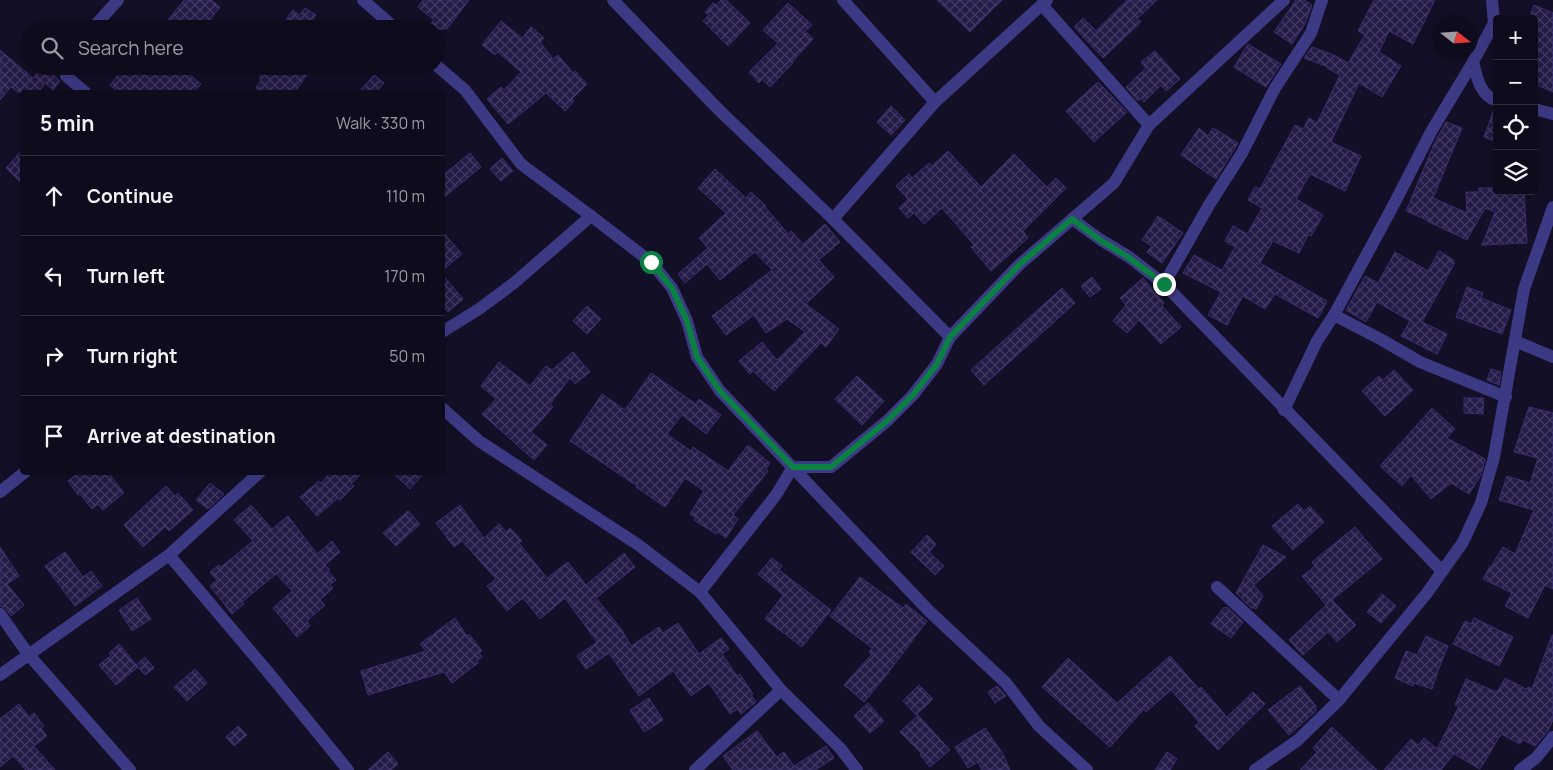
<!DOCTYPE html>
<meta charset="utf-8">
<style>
:root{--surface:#0e0b1c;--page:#171425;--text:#f1f3f6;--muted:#9b9ba3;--line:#2e2b3b}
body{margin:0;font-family:Manrope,sans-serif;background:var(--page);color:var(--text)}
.controls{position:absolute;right:15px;top:15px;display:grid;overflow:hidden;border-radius:5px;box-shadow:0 5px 20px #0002}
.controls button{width:45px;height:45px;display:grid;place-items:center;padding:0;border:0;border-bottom:1px solid var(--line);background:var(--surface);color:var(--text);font:25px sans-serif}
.compass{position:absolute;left:1433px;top:15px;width:45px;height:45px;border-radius:50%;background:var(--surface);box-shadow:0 5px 20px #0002;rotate:107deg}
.stop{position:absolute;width:15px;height:15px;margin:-11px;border:4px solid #0b8043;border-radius:50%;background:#fff}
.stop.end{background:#0b8043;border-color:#fff;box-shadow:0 1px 5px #0008}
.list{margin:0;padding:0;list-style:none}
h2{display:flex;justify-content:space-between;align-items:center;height:65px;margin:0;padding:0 20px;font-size:21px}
h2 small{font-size:16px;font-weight:400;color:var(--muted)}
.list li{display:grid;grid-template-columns:32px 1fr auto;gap:15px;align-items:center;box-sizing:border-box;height:80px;padding:0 20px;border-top:1px solid var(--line)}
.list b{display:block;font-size:19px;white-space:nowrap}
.list em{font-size:16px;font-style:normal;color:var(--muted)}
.icon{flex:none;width:28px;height:28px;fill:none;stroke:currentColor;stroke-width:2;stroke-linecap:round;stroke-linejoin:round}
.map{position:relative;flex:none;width:1553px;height:770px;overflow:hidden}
.search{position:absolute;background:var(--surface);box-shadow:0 5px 20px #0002;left:20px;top:20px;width:425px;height:55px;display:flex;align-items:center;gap:12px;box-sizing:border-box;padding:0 18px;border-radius:28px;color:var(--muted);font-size:19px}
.panel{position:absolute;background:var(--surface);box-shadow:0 5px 20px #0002;left:20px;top:90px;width:425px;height:385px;border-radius:5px}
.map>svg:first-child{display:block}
.building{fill:url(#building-cross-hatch);stroke:#3b2d73}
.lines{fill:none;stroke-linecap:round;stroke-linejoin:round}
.minor{stroke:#3d3a85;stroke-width:12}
.route{stroke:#0b8043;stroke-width:6}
</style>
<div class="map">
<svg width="1553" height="770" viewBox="0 0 1553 770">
<defs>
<pattern id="building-cross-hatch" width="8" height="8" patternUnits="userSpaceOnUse" patternTransform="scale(1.25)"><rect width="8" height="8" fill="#241b47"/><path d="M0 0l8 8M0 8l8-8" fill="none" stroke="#433b63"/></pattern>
</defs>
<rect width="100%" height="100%" fill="#130f26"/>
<!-- building -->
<g class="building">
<path d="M184,0H211L220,7L203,29H179L168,20Z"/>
<path d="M423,0H469L447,29H426L434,20L418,7Z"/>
<path d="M721,0H726L750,23L728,46L703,21L709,15L705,12L713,3L716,5Z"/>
<path d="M937,0H1002L970,32Z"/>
<path d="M1127,0H1157L1137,19L1141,22L1103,58L1074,27L1083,18L1096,31Z"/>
<path d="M1296,0H1304L1312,5L1305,24L1292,44L1274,32Z"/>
<path d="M1374,0H1435L1413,44L1389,31L1379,52L1401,66L1382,97L1359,83L1331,142L1361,156L1345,191L1310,174L1296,199L1323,215L1311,236L1308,235L1299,253L1273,241L1260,263L1327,301L1318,318L1275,294L1265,309L1243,296L1227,325L1208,315L1221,292L1183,273L1194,255L1222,270L1235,247L1225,241L1233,226L1247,234L1262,208L1248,200L1255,187L1260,189L1295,125L1303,129L1309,118L1317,123L1340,75L1327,68L1328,67L1304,58L1312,47L1334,55L1348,63L1365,35L1358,31Z"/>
<path d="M788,3L812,25L805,31L813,39L792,62L793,63L770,87L762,79L759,83L749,72L778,43L763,30Z"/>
<path d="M1534,5L1553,13V92L1534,84V19H1529Z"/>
<path d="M305,8L316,15L311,21L321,29H279L293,10L299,15Z"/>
<path d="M501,21L522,38L531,27L544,38L540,42L553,59L558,55L573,73L575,71L587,84L572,99L574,101L565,111L546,93L508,124L487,99L501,87L504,90L521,72L498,52L495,55L482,45Z"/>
<path d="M1248,44L1281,64L1266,87L1234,67Z"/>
<path d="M0,50L33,78L44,66L60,81L53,90L45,83L39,92H18L11,87L0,100Z"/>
<path d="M1155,51L1180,79L1166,91L1161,85L1144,102L1141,98L1138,101L1126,87L1146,68L1141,62Z"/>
<path d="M125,66H130L142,76L150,66H179L201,84L194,92H119L110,85Z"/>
<path d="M267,66H297L308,73L295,92H262L256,88L261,80L259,78Z"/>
<path d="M374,75L384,83L376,92H359Z"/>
<path d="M1098,82L1127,112L1094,142L1066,111Z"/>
<path d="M891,106L905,120L891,135L877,122Z"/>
<path d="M1494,109H1497V142L1484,137Z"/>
<path d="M1446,122L1462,128L1433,198L1467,213L1466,192H1479V188H1497V191H1524L1527,243L1482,245L1495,212L1485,208L1467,240L1427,221V220L1406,211L1435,142Z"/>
<path d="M1199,128L1208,136L1213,128L1238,143L1216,179L1181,155Z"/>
<path d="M22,150V184L6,168Z"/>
<path d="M948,151L981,187L1014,154L1047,187L1056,178L1066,188L1023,231L1028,238L991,271L971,247L974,245L942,208L924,224L914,213L908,218L899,208L908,199L896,186L909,174L912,178L929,163L932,166Z"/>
<path d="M470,153L481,167L442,199V176Z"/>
<path d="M502,158L513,171L501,181L490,169Z"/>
<path d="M715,169L746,198L751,192L766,206L765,207L788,234L791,231L803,244L825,224L840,242L819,260L834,277L806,304L839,329L826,347L821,343L774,391L753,371L750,374L739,361L762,342L777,360L805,332L787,319L766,333L754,315L726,335L712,316L772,270L755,252L720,280L707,264L685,283L678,274L708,248L699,238L726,213L698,188Z"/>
<path d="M1158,216L1183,233L1162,263L1147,252L1152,246L1142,240Z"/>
<path d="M442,231L462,254L442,271Z"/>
<path d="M1439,251L1454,260V264L1422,322L1447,334L1437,354L1401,336L1410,321L1377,302L1366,322L1346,310L1365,276L1378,283L1395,252L1428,271Z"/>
<path d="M442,274L463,299L448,312L442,305Z"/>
<path d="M1092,277L1101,289L1090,297L1081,286Z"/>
<path d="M1143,278L1164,303L1162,306L1181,327L1161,344L1139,320L1127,333L1113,321L1126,305L1120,298Z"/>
<path d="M1467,287L1483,293L1481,298L1511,310L1502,334L1456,317Z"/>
<path d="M1062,288L1075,303L984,385L971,370Z"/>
<path d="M587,306L601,319L587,334L573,321Z"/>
<path d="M573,352L590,372L575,384L570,378L550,404L553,407L531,432L547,445L534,460L482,414L496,399L481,386L499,362L530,386L546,366L552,370Z"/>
<path d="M1491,369L1501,372L1499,385L1487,380Z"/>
<path d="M1394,370L1413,390L1385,416L1362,391L1379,376L1383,380Z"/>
<path d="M651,373L696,404L699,399L721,415L706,434L682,415L667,434L691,451L693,447L728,471L748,445L770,463L766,469L768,471L733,515L738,519L726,538L718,532L716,534L694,520L696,518L690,514L704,491L685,478L665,507L636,487L637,486L570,441L602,394L625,410Z"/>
<path d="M857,376L884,401L862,425L835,399Z"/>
<path d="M1464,398H1484L1483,414L1464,413Z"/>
<path d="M1529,407L1553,413V589L1545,585L1528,618L1505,606L1512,593L1483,579L1490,566L1491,567L1503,547L1515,554L1534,510L1499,500L1507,476L1530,483L1538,458L1514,452Z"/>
<path d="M1432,408L1455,429L1447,438L1485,459L1481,475L1469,494L1451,483L1431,499L1411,475L1402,486L1380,466Z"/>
<path d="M79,472H108L124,493L103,510L98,504L92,509L80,494L78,495L68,481Z"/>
<path d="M331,472H363L351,484L354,486L340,500L338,498L317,516L300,497L319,481L321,483Z"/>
<path d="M392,472H425L410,489Z"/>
<path d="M210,483L224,494L208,509L196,500Z"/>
<path d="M166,486L175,496L178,493L193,510L169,531L165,527L143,547L124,525Z"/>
<path d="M1298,504L1304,511L1310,506L1324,522L1293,550L1272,526Z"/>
<path d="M251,505L272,529L288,516L317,554L332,541L340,552L325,565L330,570L328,571L336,580L330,585L333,588L320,600L325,605L307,621L310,626L297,637L273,608L292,591L276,574L242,602L244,604L232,614L210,586L217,580L210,572L219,565L221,567L253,541L234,520Z"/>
<path d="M460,505L484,538L499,524L506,532L510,528L522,541L519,543L547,578L568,562L586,585L624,553L635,567L596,598L622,630L631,646L659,627L663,633L678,623L699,654L721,638L729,649L722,654L737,676L740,674L753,694L751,695L756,702L741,714L737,709L730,714L709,683L691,696L673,671L639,696L609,653L586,669L577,656L597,642L565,598L540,619L523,598L507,611L487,586L496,579L462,541L454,547L436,523Z"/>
<path d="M408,511L420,524L396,546L383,533Z"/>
<path d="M1355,527L1382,559L1332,600L1356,625L1337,642L1328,632L1303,655L1289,640L1326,605L1302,576L1310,570L1312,571L1311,569L1315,566L1312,562Z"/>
<path d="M927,535L936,544L929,552L944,566L935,575L911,552Z"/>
<path d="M1263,545L1286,557L1254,585L1263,596L1256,609L1253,607L1252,609L1236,593Z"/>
<path d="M0,547L19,576L7,584L24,605L11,616L6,609L0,606Z"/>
<path d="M65,552L83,577L91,571L102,586L75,606L45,566Z"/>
<path d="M772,558L782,566L779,570L831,610L802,647L765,619L783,595L758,574Z"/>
<path d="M860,577L903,608L906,604L927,621L885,677L864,702L844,685L872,654L869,652L872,648L830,616Z"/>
<path d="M1382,594L1396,606L1381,623L1367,612Z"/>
<path d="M137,598L151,619L132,631L119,610Z"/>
<path d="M1224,607L1226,608L1227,607L1243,622L1231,638L1211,624Z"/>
<path d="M455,618L467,636L469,634L482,651L479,653L482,657L477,661L478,663L452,683L444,672L368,695L361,671L426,651L420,644Z"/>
<path d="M1474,618L1513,637L1499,666L1453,644L1465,621L1471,624Z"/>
<path d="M1552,635H1553V720L1548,731L1535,746L1523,740L1520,744L1501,734L1480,769L1454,754L1441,770H1384L1411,739L1418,745L1424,738L1437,749L1459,706L1455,705L1466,679L1497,692L1505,678L1526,689L1528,687L1532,689Z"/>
<path d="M1426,636L1448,646L1439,668L1432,689L1414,683L1413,686L1395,678L1406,651L1417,655Z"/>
<path d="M119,644L138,667L116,685L99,665L111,655L109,653Z"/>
<path d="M1170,656L1199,689L1201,687L1227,717L1253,692L1265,704L1218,750L1195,726L1199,722L1171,690L1146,712L1144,709L1110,747L1042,687L1068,658L1117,703Z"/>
<path d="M145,657L154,668L145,675L136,665Z"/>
<path d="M195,669L207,683L187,701L174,687Z"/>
<path d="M919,685L933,699L916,715L903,701Z"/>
<path d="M997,686L1006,696L995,703L988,692Z"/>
<path d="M1300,686L1316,706V711L1289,735L1268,710Z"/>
<path d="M649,698L663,720L644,732L630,710Z"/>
<path d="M868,703L884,721L870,733L854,716Z"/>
<path d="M19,704L29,717L34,713L44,726L41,728L47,736L34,746L55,770H26L13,756L0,767V719Z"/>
<path d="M918,715L950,750L930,767L920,755L922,754L900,732Z"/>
<path d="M238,726L247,735L234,746L226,737Z"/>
<path d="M1332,727L1377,770H1300L1317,752L1313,748Z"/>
<path d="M985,728L1003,754L1010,770H982L978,762L968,768L955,747Z"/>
<path d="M757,731L777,757L784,752L794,766L826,746L834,758L815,770H733L723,756Z"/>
<path d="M388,752L398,764L391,770H368Z"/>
<path d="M1167,752L1177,759L1170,770H1155Z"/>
</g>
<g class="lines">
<!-- minor -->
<g class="minor">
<path d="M363,0L396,29"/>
<path d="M613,0L719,110L833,219L950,337"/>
<path d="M843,0L935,102"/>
<path d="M1492,0L1494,23L1473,62C1477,77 1480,96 1497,101"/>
<path d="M1042,5L1149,125"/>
<path d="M92,29L118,0"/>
<path d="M436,65L465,90L521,164L591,216L651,262L672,288L687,321L697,357L720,391L929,611L1006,683L1039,726L1087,770"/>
<path d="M66,66V76L85,92"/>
<path d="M1534,109L1553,114"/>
<path d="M833,219L935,102L1047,0"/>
<path d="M1072,219L1101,240L1129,257L1164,284L1442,571"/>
<path d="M1164,284L1209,205L1242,153L1275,88L1311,33L1322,0"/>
<path d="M1334,315L1382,340L1420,362L1506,397"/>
<path d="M442,332L479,309L514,283L591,216"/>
<path d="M1515,341L1553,357"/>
<path d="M442,408L479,441L637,544L700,592L781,690L840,748L857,770"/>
<path d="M1284,410L1317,341L1334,315L1393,206L1432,130L1473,62"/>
<path d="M0,492L25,472"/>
<path d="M169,555L268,672L348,770"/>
<path d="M1217,587L1339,700"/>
<path d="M700,592L776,495L793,467H831L887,421L913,395L937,364L950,337L1020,264L1114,183L1149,125L1284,0"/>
<path d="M0,614L28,654L130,770"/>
<path d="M0,675L169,555L260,472"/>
<path d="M695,770L781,690"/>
<path d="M1255,770L1298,740L1339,700L1427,593L1463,542L1481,503L1494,457L1524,289L1553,207"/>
<path d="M1520,770L1536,758L1553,737"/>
</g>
</g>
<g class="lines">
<!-- route -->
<path class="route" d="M651,262L672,288L687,321L697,357L720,391L793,467H831L887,421L913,395L937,364L950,337L1020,264L1072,219L1100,240L1128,257L1164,284"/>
</g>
</svg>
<div class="controls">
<button>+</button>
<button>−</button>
<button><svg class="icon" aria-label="locate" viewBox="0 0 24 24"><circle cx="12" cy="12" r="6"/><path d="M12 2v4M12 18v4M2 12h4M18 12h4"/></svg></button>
<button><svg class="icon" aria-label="layers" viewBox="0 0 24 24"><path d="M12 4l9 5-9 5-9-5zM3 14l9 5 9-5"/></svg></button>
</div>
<svg class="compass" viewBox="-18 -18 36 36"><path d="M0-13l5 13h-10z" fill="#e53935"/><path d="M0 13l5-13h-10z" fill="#9b9ba3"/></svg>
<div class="stop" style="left:651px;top:262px"></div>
<div class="stop end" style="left:1164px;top:284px"></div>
<div class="search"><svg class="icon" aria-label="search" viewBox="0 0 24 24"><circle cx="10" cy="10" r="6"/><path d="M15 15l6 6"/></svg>Search here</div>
<section class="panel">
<h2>5 min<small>Walk · 330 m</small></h2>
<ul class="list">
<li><svg class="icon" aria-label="ahead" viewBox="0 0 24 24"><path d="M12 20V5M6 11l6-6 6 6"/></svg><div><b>Continue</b></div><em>110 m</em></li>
<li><svg class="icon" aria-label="left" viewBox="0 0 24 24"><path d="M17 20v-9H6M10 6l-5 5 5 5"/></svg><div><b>Turn left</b></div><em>170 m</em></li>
<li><svg class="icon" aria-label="right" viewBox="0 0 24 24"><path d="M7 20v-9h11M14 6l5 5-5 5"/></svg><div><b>Turn right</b></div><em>50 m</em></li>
<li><svg class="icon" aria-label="arrive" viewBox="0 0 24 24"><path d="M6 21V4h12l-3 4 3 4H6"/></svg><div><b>Arrive at destination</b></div></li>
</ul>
</section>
</div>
